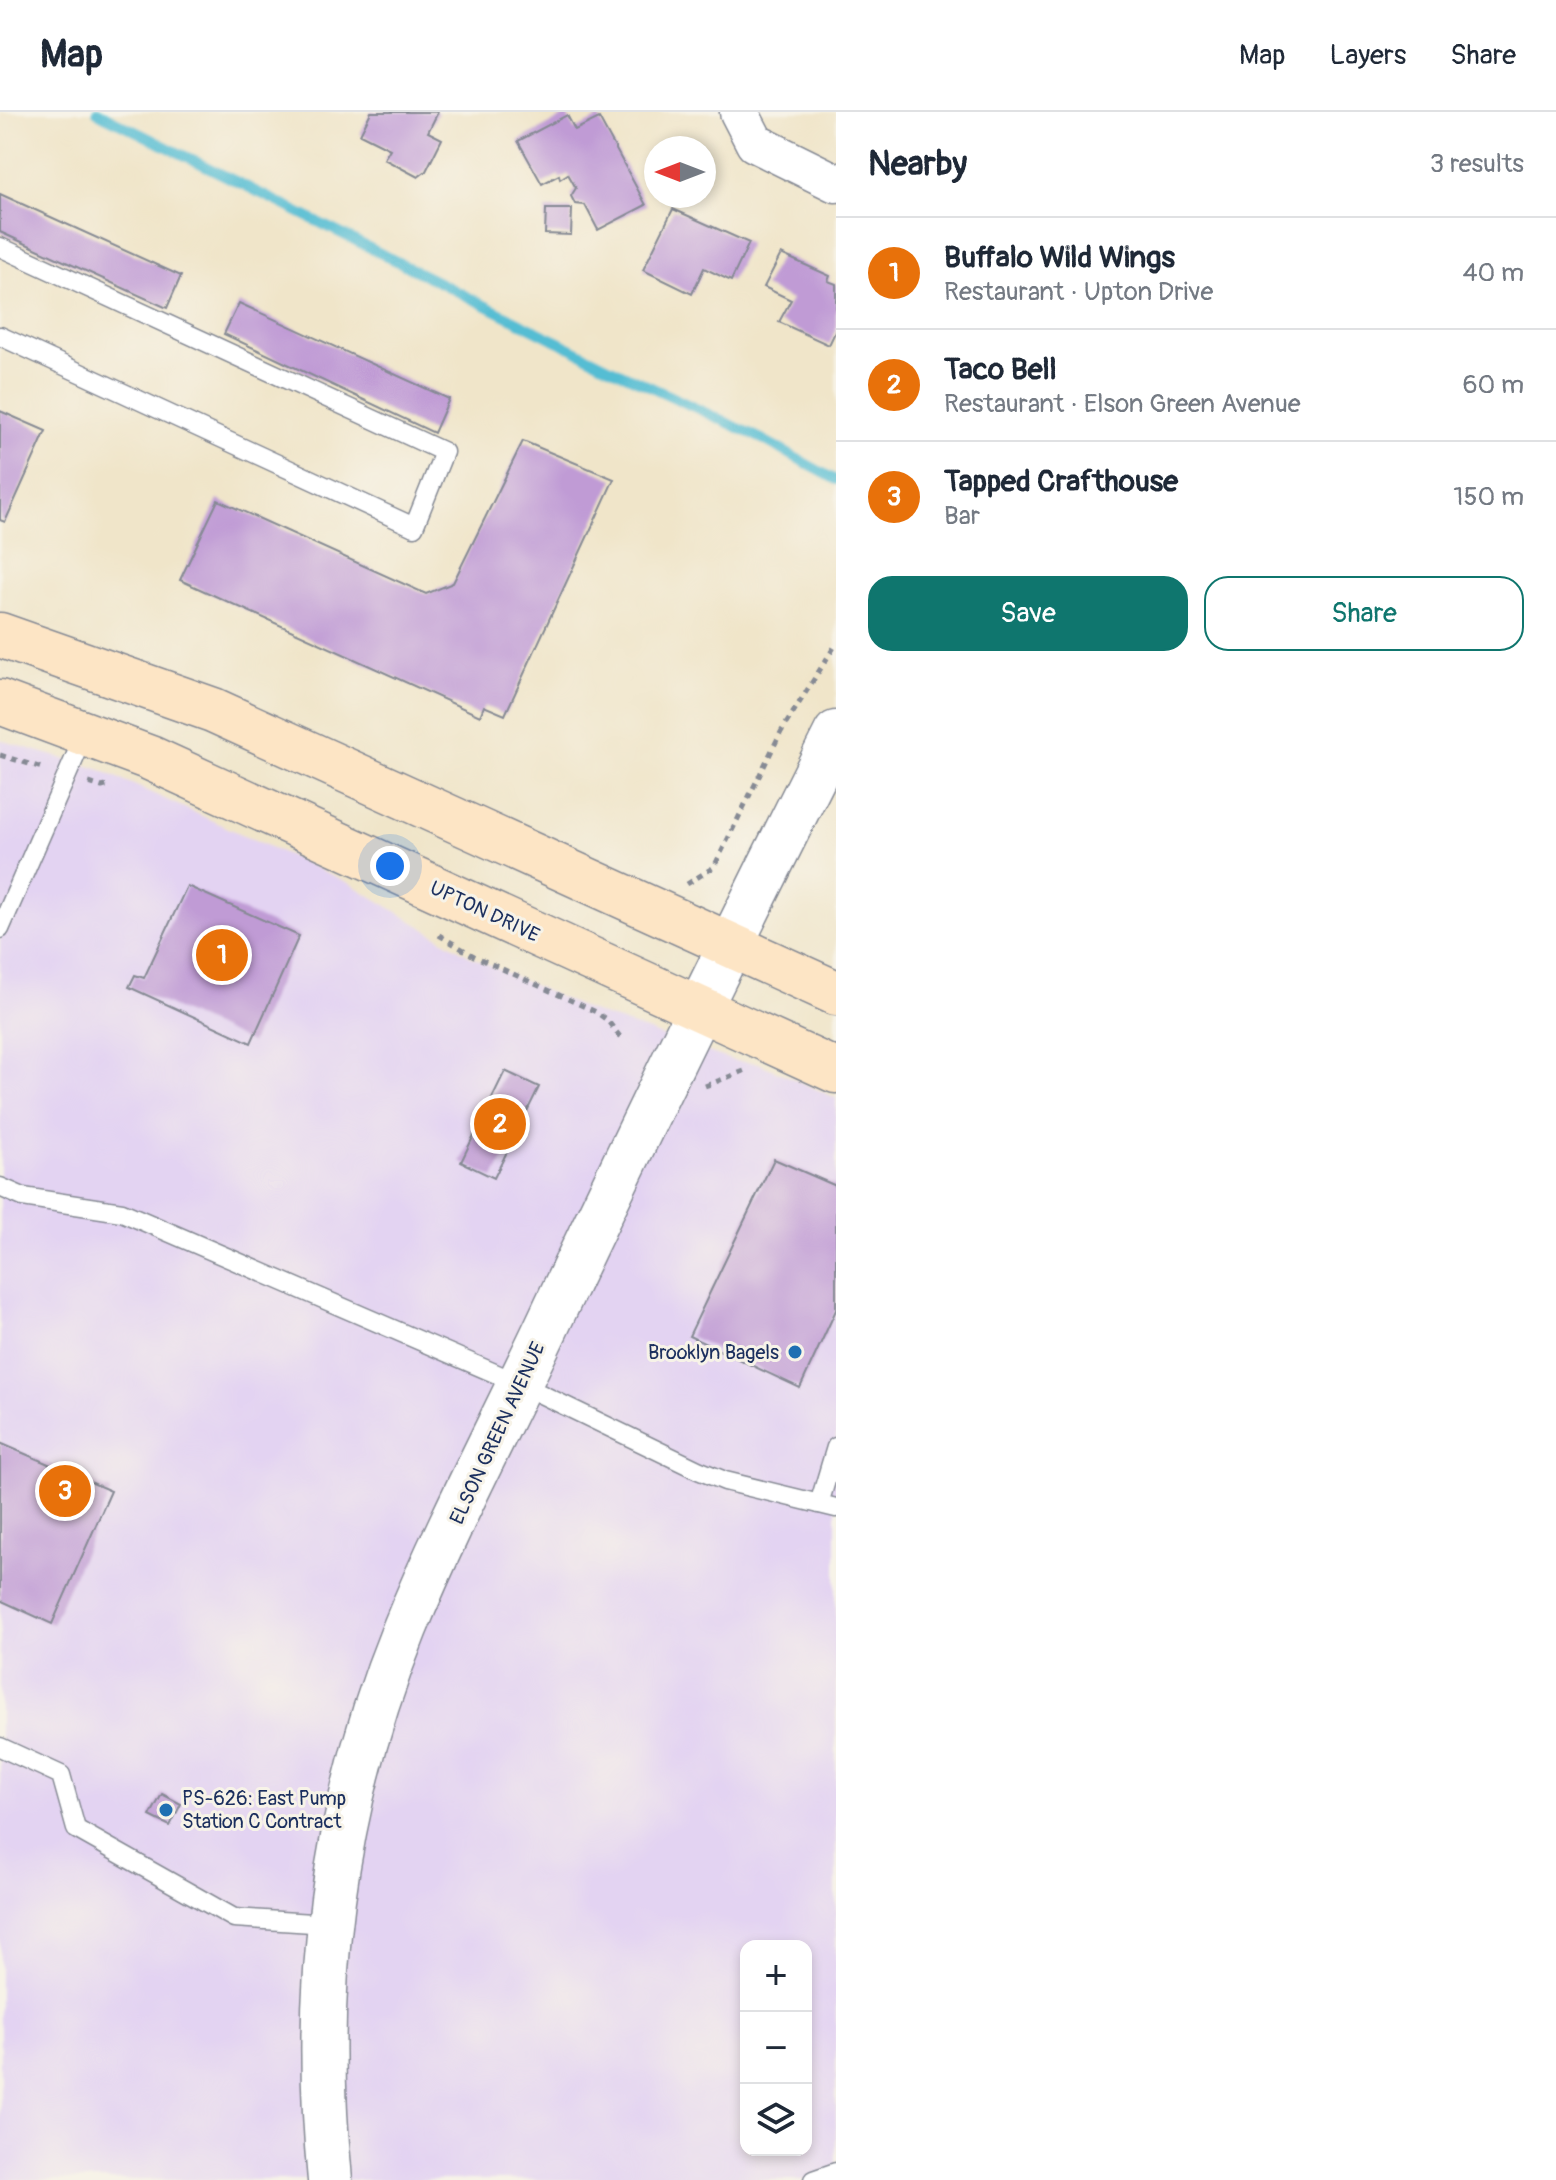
<!DOCTYPE html>
<meta charset="utf-8">
<style>
:root{--surface:#fff;--page:#f2f2f3;--text:#1f2937;--muted:#747a83;--line:#e0e1e3;--accent:#0f766e}
body{margin:0;font-family:Pangolin,sans-serif;background:var(--page);color:var(--text)}
.controls{position:absolute;right:24px;bottom:24px;display:grid;overflow:hidden;border-radius:16px;box-shadow:0 4px 12px #0003}
.controls button{width:72px;height:72px;display:grid;place-items:center;padding:0;border:0;border-bottom:2px solid var(--line);background:var(--surface);color:var(--text);font:40px sans-serif}
.compass{position:absolute;left:644px;top:24px;width:72px;height:72px;border-radius:50%;background:var(--surface);box-shadow:0 4px 12px #0003;rotate:270deg}
.you{position:absolute;left:390px;top:754px;width:28px;height:28px;margin:-20px;border:6px solid #fff;border-radius:50%;background:#1a73e8;box-shadow:0 0 0 12px #1a73e833}
.badge{display:grid;place-items:center;width:52px;height:52px;border-radius:50%;background:var(--accent);color:#fff;font-size:26px;font-weight:700}
.pin{position:absolute;translate:-50% -50%;border:4px solid #fff;box-shadow:0 2px 8px #0006}
.list{margin:0;padding:0;list-style:none}
h2{display:flex;justify-content:space-between;align-items:center;height:104px;margin:0;padding:0 32px;font-size:34px}
h2 small{font-size:26px;font-weight:400;color:var(--muted)}
.list li{display:grid;grid-template-columns:52px 1fr auto;gap:24px;align-items:center;box-sizing:border-box;height:112px;padding:0 32px;border-top:2px solid var(--line)}
.list b{display:block;font-size:30px;white-space:nowrap}
.list p{margin:0;font-size:26px;white-space:nowrap;color:var(--muted)}
.list em{font-size:26px;font-style:normal;color:var(--muted)}
.actions{display:flex;gap:16px;padding:24px 32px}
.actions a{flex:1;padding:18px 0;border:2px solid var(--accent);border-radius:24px;text-align:center;font-size:28px;color:var(--accent)}
.actions .main{background:var(--accent);color:#fff}
.icon{flex:none;width:44px;height:44px;fill:none;stroke:currentColor;stroke-width:2;stroke-linecap:round;stroke-linejoin:round}
.map{position:relative;flex:none;width:836px;height:2068px;overflow:hidden}
header{display:flex;align-items:center;gap:48px;box-sizing:border-box;height:112px;padding:0 40px;background:var(--surface);border-bottom:2px solid var(--line)}
header strong{font-size:38px}
nav{display:flex;gap:44px;margin-inline-start:auto;font-size:28px}
main{display:flex}
aside{flex:1;background:var(--surface)}
.map>svg:first-child{display:block}
.built{fill:#e3d3f2;fill-rule:evenodd}
.lines{fill:none;stroke-linecap:round;stroke-linejoin:round}
.stream{stroke:#55bdd3;stroke-width:10}
.building{fill:#c09bd5}
.service-casing{stroke:#868a94;stroke-width:21}
.minor-casing{stroke:#868a94;stroke-width:41}
.tertiary-casing{stroke:#868a94;stroke-width:47}
.secondary-casing{stroke:#868a94;stroke-width:47}
.path{stroke:#868a94;stroke-width:5;stroke-dasharray:6 6;stroke-linecap:butt}
.service{stroke:#fff;stroke-width:18}
.minor{stroke:#fff;stroke-width:38}
.tertiary{stroke:#fff;stroke-width:44}
.secondary{stroke:#fde5c5;stroke-width:44}
.poi-dot{fill:#1f6fb2;stroke:#f7f3e8;stroke-width:3}
.labels{text-anchor:middle;stroke-width:6;stroke-linejoin:round;paint-order:stroke}
.street-label{font-size:20px;fill:#1b2f5e;stroke:#f7f3e8}
.poi-label{font-size:20px;fill:#1b2f5e;stroke:#f7f3e8;text-anchor:end}
</style>
<header>
<strong>Map</strong>
<nav><a>Map</a><a>Layers</a><a>Share</a></nav>
</header>
<main>
<div class="map">
<svg width="836" height="2068" viewBox="0 0 836 2068">
<rect width="100%" height="100%" fill="#f7f3e8"/>
<filter id="ink" filterUnits="userSpaceOnUse"><feTurbulence type="fractalNoise" baseFrequency=".0125" numOctaves="2"/><feDisplacementMap in="SourceGraphic" scale="16" xChannelSelector="R" yChannelSelector="G"/><feConvolveMatrix kernelMatrix="1 2 1 2 8 2 1 2 1" color-interpolation-filters="sRGB"/></filter>
<filter id="wash" filterUnits="userSpaceOnUse"><feTurbulence type="fractalNoise" baseFrequency=".006" numOctaves="4" result="noise"/><feDisplacementMap in="SourceGraphic" scale="32" xChannelSelector="R" yChannelSelector="G"/><feGaussianBlur stdDeviation="1.8" result="paint"/><feColorMatrix in="noise" values="0 0 0 0 0 0 0 0 0 0 0 0 0 0 0 0 0 1.4 0 .05"/><feComposite in="paint" operator="in"/></filter>
<g filter="url(#wash)">
<rect width="100%" height="100%" fill="#f0e5c9"/>
<!-- built -->
<path class="built" d="M0,628L101,658L349,771L472,845L585,897L734,949L758,951L836,986V2068H0ZM746,1834H806V2038H746Z"/>
<g class="lines">
<!-- stream -->
<path class="stream" d="M97,0L617,259L762,327L836,368"/>
</g>
<g id="blocks">
<!-- building -->
<g class="building">
<path d="M371,0H438L428,20L442,27L426,59L418,65L384,47L390,37L360,22Z"/>
<path d="M567,3L575,18L599,6L646,93L598,118L585,93L575,92L571,84L576,76L568,62L560,67L559,63L542,72L518,29Z"/>
<path d="M0,82L181,164L167,196L0,120Z"/>
<path d="M546,97H572L571,123L545,122Z"/>
<path d="M673,97L749,131L731,169L704,156L692,182L643,158Z"/>
<path d="M781,142L830,164L828,169L836,172V218L829,233L779,210L791,188L764,175Z"/>
<path d="M239,191L449,287L434,321L224,222Z"/>
<path d="M0,299L46,319L5,410L0,408Z"/>
<path d="M523,329L614,367L505,603L484,594L480,604L180,468L218,388L426,482L453,471Z"/>
<path d="M187,774L299,824L251,931L129,875L135,863L144,866Z"/>
<path d="M505,959L539,975L494,1066L461,1050Z"/>
<path d="M774,1047L836,1074V1198L800,1276L689,1224Z"/>
<path d="M0,1331L111,1379L52,1512L0,1488Z"/>
<path d="M162,1682L181,1692L170,1714L150,1704Z"/>
</g>
</g>
</g>
<g filter="url(#ink)">
<use href="#blocks" fill-opacity="0" stroke="#868a94" stroke-width="2"/>
<g class="lines">
<!-- service casing -->
<g class="service-casing">
<g id="service">
<path d="M0,135L444,340L414,415L0,224"/>
<path d="M0,817L85,622"/>
<path d="M0,1075L23,1085L122,1100L520,1272L698,1358L725,1369L836,1396"/>
<path d="M819,1392L836,1335"/>
<path d="M0,1635L61,1663L76,1717L234,1806L328,1812"/>
<path d="M813,2068L836,2060"/>
</g>
</g>
<!-- minor casing -->
<g class="minor-casing">
<path id="minor" d="M739,0L755,31L836,71"/>
</g>
<!-- tertiary casing -->
<g class="tertiary-casing">
<path id="tertiary" d="M330,2068C311,1876 332,1696 405,1516C449,1408 506,1303 555,1197C646,1004 740,812 836,621"/>
</g>
<!-- secondary casing -->
<g class="secondary-casing">
<g id="secondary">
<path d="M0,523L213,598L836,881"/>
<path d="M0,590L150,646L836,959"/>
</g>
</g>
<!-- path -->
<g class="path">
<path d="M0,643L45,657"/>
<path d="M89,671L102,675L110,673"/>
<path d="M687,772L714,755L781,620L836,532"/>
<path d="M439,823L474,844L596,900L607,908L621,926"/>
<path d="M705,974L744,959"/>
</g>
<!-- service -->
<use href="#service" class="service"/>
<!-- minor -->
<use href="#minor" class="minor"/>
<!-- tertiary -->
<use href="#tertiary" class="tertiary"/>
<!-- secondary -->
<use href="#secondary" class="secondary"/>
</g>
</g>
<!-- markers -->
<g class="poi-dot">
<circle cx="795" cy="1240" r="8"/>
<circle cx="166" cy="1698" r="8"/>
</g>
<g class="labels">
<!-- street labels -->
<g class="street-label">
<text transform="translate(485 799) rotate(25)" y="7">UPTON DRIVE</text>
<text transform="translate(497 1321) rotate(-65)" y="7">ELSON GREEN AVENUE</text>
</g>
<!-- poi labels -->
<g class="poi-label">
<text x="779" y="1247">Brooklyn Bagels</text>
<text x="182" y="1693" text-anchor="start">PS-626: East Pump<tspan x="182" dy="23">Station C Contract</tspan></text>
</g>
</g>
</svg>
<div class="controls">
<button>+</button>
<button>−</button>
<button><svg class="icon" aria-label="layers" viewBox="0 0 24 24"><path d="M12 4l9 5-9 5-9-5zM3 14l9 5 9-5"/></svg></button>
</div>
<svg class="compass" viewBox="-18 -18 36 36"><path d="M0-13l5 13h-10z" fill="#e53935"/><path d="M0 13l5-13h-10z" fill="#747a83"/></svg>
<div class="you"></div>
<div class="pin badge" style="left:222px;top:843px;background:#e8710a">1</div>
<div class="pin badge" style="left:500px;top:1012px;background:#e8710a">2</div>
<div class="pin badge" style="left:65px;top:1379px;background:#e8710a">3</div>
</div>
<aside>
<h2>Nearby<small>3 results</small></h2>
<ul class="list">
<li><span class="badge" style="background:#e8710a">1</span><div><b>Buffalo Wild Wings</b><p>Restaurant · Upton Drive</p></div><em>40 m</em></li>
<li><span class="badge" style="background:#e8710a">2</span><div><b>Taco Bell</b><p>Restaurant · Elson Green Avenue</p></div><em>60 m</em></li>
<li><span class="badge" style="background:#e8710a">3</span><div><b>Tapped Crafthouse</b><p>Bar</p></div><em>150 m</em></li>
</ul>
<div class="actions"><a class="main">Save</a><a>Share</a></div>
</aside>
</main>
